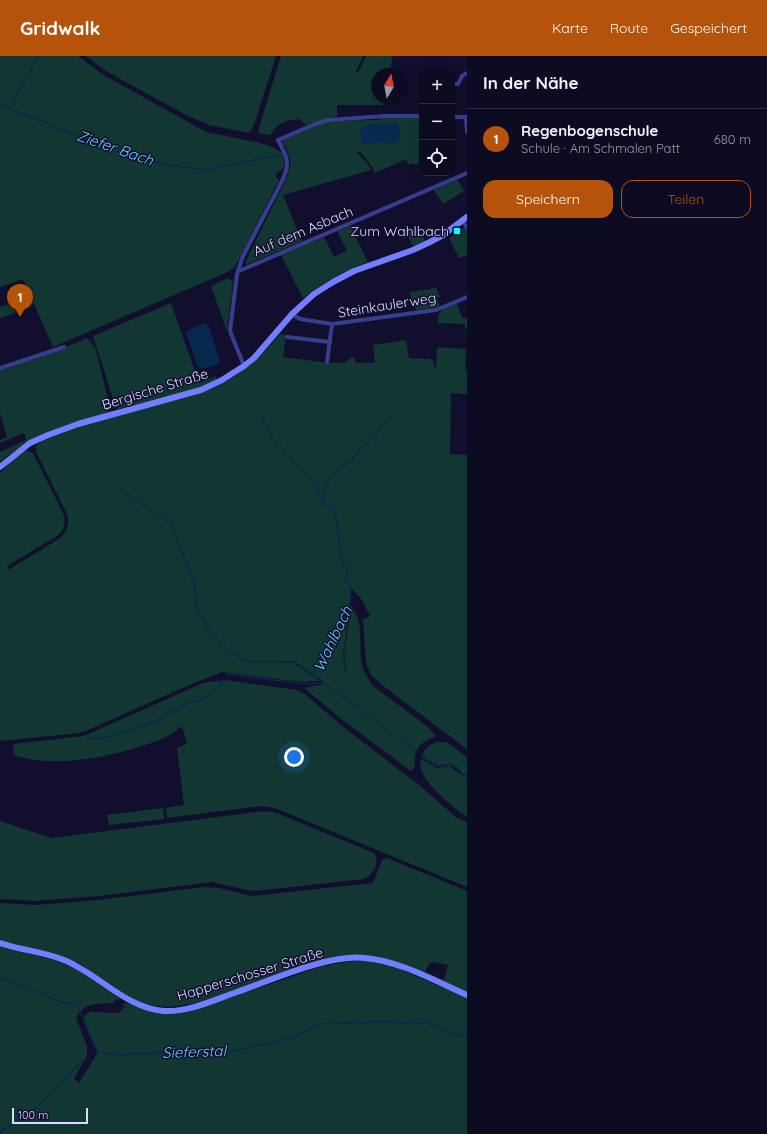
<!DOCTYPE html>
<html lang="de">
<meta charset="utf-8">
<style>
:root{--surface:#0d0b22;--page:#1b192f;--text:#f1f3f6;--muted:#9a9ba5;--line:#2d2b40;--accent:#b45309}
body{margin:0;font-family:Quicksand,sans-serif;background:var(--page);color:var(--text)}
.controls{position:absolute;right:12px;top:12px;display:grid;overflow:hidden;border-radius:8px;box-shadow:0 4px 16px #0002}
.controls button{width:36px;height:36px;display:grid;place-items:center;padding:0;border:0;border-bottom:1px solid var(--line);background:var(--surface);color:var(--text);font:20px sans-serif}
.compass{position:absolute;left:371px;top:12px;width:36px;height:36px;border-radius:50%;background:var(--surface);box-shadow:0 4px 16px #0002;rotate:10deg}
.scale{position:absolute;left:12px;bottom:10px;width:76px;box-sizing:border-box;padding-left:4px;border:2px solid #dbdbff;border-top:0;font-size:11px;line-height:14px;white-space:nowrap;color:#dbdbff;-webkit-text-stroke:3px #110f2d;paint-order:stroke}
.you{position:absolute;left:294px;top:701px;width:14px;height:14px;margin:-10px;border:3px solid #fff;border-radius:50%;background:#1a73e8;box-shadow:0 0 0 6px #1a73e833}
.badge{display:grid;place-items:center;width:26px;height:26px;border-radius:50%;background:var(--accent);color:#fff;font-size:13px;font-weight:700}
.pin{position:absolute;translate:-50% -33px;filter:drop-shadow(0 1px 2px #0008)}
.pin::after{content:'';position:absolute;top:21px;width:14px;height:12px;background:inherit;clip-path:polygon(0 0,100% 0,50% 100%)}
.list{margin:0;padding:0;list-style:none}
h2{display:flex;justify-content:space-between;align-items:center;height:52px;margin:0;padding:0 16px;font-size:17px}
h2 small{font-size:13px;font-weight:400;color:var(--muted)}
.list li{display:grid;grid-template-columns:26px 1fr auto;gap:12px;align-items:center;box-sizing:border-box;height:60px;padding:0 16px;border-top:1px solid var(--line)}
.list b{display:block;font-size:15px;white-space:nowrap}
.list p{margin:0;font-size:13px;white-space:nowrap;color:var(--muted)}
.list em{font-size:13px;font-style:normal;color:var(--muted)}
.actions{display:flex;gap:8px;padding:12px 16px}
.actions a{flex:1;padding:9px 0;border:1px solid var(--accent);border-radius:12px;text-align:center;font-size:14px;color:var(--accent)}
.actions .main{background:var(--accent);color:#fff}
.icon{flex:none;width:22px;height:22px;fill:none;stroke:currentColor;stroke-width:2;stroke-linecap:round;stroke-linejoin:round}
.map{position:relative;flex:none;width:467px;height:1078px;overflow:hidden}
header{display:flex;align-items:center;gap:24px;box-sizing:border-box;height:56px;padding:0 20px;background:var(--accent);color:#fff}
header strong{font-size:19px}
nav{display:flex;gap:22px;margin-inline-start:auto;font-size:14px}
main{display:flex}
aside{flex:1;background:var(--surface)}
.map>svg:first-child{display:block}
.green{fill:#123732;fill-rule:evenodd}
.water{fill:#07294e}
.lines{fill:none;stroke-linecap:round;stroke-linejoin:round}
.stream{stroke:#07294e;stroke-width:1.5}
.street{stroke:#373e8f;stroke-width:4}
.secondary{stroke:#727eff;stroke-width:6}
.poi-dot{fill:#07fffc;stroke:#110f2d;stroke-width:1.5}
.labels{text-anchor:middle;stroke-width:3;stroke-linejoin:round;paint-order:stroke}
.street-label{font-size:14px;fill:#dbdbff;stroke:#110f2d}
.poi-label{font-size:14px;fill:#dbdbff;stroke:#110f2d;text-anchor:end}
.water-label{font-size:15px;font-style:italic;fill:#69cbff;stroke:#110f2d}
</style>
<header>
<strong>Gridwalk</strong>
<nav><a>Karte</a><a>Route</a><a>Gespeichert</a></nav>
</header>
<main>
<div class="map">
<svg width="467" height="1078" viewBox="0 0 467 1078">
<rect width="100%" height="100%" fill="#110f2d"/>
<!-- green -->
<g class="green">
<path d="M0,0H78L102,18L206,76L256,86L275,92L282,97L285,107L282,114L276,117V121L279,124L235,211L230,215L53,291L31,241L34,248L28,253L0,262V251L31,241L23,223L0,231Z"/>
<path d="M86,0H276L254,69L249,77L209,69L184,58L104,14Z"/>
<path d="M281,0H363L356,16L358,17L366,0H393L389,18H377V42H384L383,49H337V60L306,69L299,63C285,64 278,67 270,79L260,78L258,75Z"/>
<path d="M379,62H422V106L415,109L414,107L409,109L406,103L375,117L369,106L359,95L356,96L367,107L371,114L283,139L302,185L246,209L245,207L287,121L291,106L285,90L282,89L283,85L286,81L327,65L379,64Z"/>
<path d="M457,123L464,135L443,148L434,134Z"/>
<path d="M350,170L368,206C344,215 323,226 303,242L281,199L324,181L334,201L347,194L337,175Z"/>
<path d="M418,171L425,185L413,190L406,176Z"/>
<path d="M464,171L467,176V199L459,202L449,182Z"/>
<path d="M228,222L233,226L227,275L211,230Z"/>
<path d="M436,231L440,241L437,242L440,250L435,252L416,254L409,236L430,233Z"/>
<path d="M171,247L199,327L216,320V323L206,329L190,335L118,353L116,352L93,280Z"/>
<path d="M457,247L462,262L467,261V275L464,268L438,267C438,252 444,253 457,247Z"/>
<path d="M280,278L286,279L283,301L328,307H344L352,301L354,302L356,307H375L373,289L406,284L409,302L430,303L434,306V312H436L437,291L466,293L465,314H467V338L451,337L450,398L467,399V693L382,629L371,619L366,607L363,563L370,560L362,544L350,531V549L343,599L345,615L346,614L344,599L351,549C354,555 358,561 359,567C363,593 355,606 373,630L428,671L436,680C419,687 413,693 415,711L411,715L345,666L304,632L323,628L322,624L294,605H284V607H294L320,625L302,626L222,616L187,630L88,674L79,677L0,685V418C7,410 19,393 30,395L29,396L33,397L63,457C66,467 65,473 57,480L7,510L8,514L59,483C69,475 70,467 66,456L36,396L37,392H35C43,374 165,348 189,341C198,339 207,335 215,331C241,319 262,300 280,278Z"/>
<path d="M87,282L95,291L111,355C99,361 83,363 70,368C44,376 21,390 0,406V396L26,384L24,377L0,387V384L7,381L0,357V314L55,296Z"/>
<path d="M225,624L297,634L305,638L342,670L419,729L457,762L467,766V831L275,752L262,750L167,762L166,752L184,749L177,692L187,688L182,670C176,674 171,679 164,682C122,699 57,714 14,699L13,688L84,680L203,627Z"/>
<path d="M437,686H446L467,701V719L462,717L451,708L438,709L422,700C425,692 429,689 437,686Z"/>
<path d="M421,703L437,712L450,710L461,719L467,721V760L461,757C448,746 415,721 421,703Z"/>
<path d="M163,752L164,763L109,769L107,759Z"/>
<path d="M263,755L274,756L374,797C381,805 373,819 364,823L256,835L247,834L212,826L99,840L35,845L0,843V765L52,782Z"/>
<path d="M387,802L467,835V936C432,921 392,898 353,899L192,948L165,951L145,948L129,941L79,907L67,903L0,885V847L36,849L97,844L204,831L219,832L251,840L373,827L382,804ZM432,906L448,909L444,924L425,916L429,908Z"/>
<path d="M0,890L53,904L73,911L82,916L119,942V945L116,943L113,947C95,948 85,946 76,962L87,990V999L74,1023L79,1027L98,996L83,964L85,959L90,956L119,957L125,950L122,948L127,947L144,953L202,951L323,910L352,905H367L393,910L467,942V1078H0Z"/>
</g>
<!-- water -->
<g class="water">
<path d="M393,67L396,68L400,72V82L397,87L386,88L382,86C368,87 361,95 359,76C364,65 383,68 393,67Z"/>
<path d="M203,268H206L209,271L220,306C215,311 203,314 197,310L186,277L187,275Z"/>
</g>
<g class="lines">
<!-- stream -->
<g class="stream">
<path d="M0,49L140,104L204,114L280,99"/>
<path d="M9,53L38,0"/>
<path d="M261,360L272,382L314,426L323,446"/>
<path d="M390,362L368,387L360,392L352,405L339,413L325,429L323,447L335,455L343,509H348L346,525L351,531L350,546L346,558L335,575V580L317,606L313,619L416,695"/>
<path d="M117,431L171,468L194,527L197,554L211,577L231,597L246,605L294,606L312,618"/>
<path d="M227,619L228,618L304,628L322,627"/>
<path d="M87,682H100L112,680L156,665L186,648L201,644L210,639L223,625"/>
<path d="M422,701L438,710L451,709L458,711L462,718L467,720"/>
<path d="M0,922L65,947H77L97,996L118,999L182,995L224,997L292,982L319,968L379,966L427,967L467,982"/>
<path d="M0,1076L32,1056L83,1004"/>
</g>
<!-- street -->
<g class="street">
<path d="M452,28H458L462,20L467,17"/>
<path d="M452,61H467"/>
<path d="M466,61L467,76"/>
<path d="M463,165L467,172"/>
<path d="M239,215L467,117"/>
<path d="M292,258L300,263L332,268L436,254L467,241"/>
<path d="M287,281L330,286"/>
<path d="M327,306L332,268"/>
<path d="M244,310L230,275L237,218L243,200L282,125C291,105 287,102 278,84L315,68L328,64L385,60H422"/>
<path d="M0,312L64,291"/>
</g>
<!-- secondary -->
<g class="secondary">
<path d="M0,411L30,387L48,379L78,368L201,334L222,324L244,310L254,302L292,258L314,238L333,226L354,215L413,194L430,186L443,179L467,161"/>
<path d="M0,887C21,894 44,896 64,904C99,918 125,952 164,955C189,956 214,944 237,936C272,924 328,898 365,902C400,905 435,925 467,939"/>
</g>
</g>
<!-- markers -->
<rect class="poi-dot" x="453" y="171" width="8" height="8" rx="2"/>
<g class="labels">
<!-- street labels -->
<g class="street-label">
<text transform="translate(303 175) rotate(-23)" y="5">Auf dem Asbach</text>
<text transform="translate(387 249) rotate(-9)" y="5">Steinkaulerweg</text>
<text transform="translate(155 333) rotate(-17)" y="5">Bergische Straße</text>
<text transform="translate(250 918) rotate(-17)" y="5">Happerschosser Straße</text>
</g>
<!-- poi labels -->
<g class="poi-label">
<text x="449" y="180">Zum Wahlbach</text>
</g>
<!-- water labels -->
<g class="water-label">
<text transform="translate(115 92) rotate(19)" y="5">Ziefer Bach</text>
<text transform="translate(333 583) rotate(-65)" y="5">Wahlbach</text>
<text transform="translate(194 996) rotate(-2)" y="5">Sieferstal</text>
</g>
</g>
</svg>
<div class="controls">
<button>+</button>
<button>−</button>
<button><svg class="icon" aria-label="locate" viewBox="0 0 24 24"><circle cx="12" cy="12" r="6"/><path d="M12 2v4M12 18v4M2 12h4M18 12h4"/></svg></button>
</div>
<svg class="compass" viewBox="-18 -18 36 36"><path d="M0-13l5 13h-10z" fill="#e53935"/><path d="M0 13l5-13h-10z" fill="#9a9ba5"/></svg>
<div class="scale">100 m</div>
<div class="you"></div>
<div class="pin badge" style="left:20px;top:261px">1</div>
</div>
<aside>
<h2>In der Nähe<small></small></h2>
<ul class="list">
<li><span class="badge">1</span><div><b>Regenbogenschule</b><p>Schule · Am Schmalen Patt</p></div><em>680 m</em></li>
</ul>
<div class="actions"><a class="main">Speichern</a><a>Teilen</a></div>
</aside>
</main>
